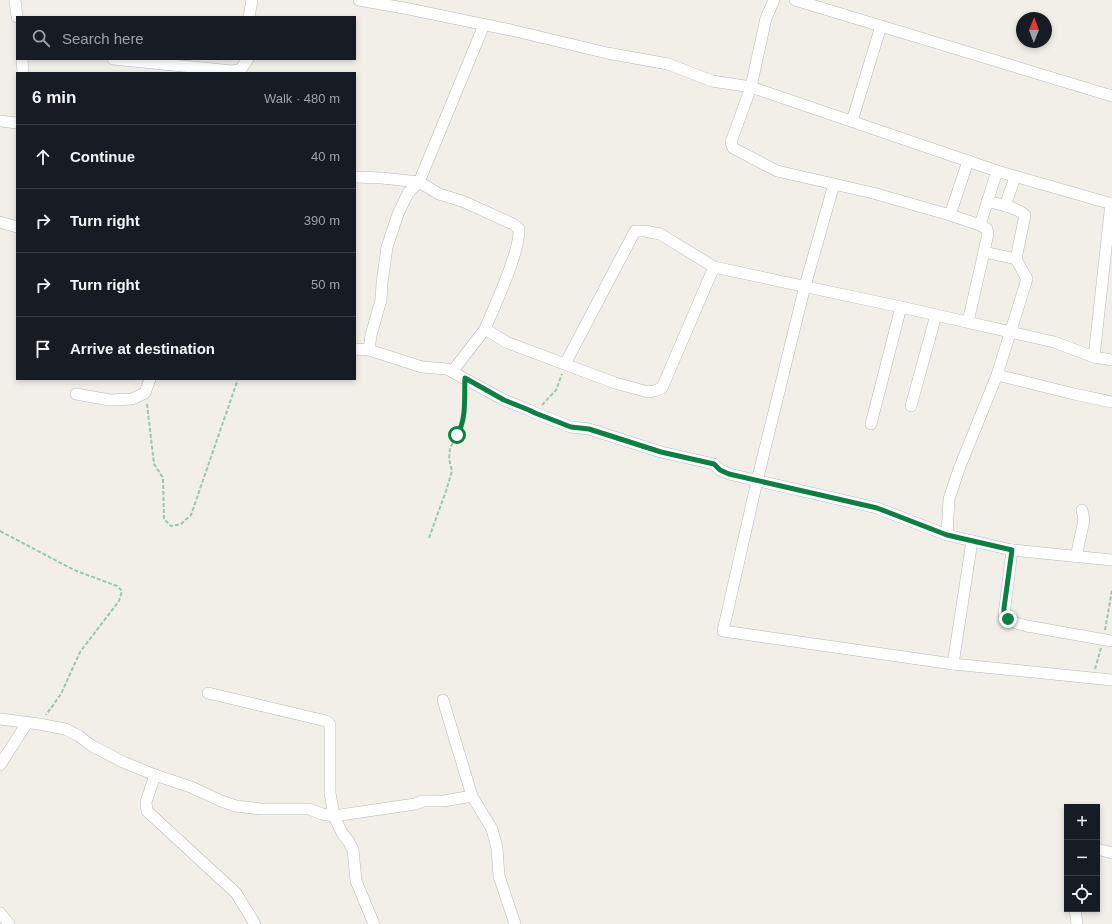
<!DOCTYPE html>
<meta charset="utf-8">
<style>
:root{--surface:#171b24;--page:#20242c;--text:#f1f3f6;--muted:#9ea1a6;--line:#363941}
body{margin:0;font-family:Arial,sans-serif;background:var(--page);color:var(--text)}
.controls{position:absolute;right:12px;bottom:12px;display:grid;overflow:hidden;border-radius:0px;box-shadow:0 2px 6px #0003}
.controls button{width:36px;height:36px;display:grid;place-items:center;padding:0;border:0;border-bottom:1px solid var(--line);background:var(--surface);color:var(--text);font:20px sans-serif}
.compass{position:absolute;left:1016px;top:12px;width:36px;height:36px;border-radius:50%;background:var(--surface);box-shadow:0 2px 6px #0003;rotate:1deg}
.stop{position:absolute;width:12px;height:12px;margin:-9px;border:3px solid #0b8043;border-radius:50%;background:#fff}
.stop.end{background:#0b8043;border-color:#fff;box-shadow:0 1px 4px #0008}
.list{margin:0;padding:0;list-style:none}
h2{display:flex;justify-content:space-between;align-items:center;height:52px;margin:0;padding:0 16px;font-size:17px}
h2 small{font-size:13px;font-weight:400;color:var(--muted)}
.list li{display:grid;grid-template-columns:26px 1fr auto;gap:12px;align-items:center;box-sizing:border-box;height:64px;padding:0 16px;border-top:1px solid var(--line)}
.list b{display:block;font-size:15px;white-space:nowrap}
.list em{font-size:13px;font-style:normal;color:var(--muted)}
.icon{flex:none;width:22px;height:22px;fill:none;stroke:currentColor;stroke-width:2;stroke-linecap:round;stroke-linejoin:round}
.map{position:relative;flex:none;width:1112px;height:924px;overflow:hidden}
.search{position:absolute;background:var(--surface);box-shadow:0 2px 6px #0003;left:16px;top:16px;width:340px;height:44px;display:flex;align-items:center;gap:10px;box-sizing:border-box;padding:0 14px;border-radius:0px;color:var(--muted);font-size:15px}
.panel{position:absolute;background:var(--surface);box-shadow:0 2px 6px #0003;left:16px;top:72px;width:340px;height:308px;border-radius:0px}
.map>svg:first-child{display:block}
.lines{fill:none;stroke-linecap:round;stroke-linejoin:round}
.minor-casing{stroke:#b5b8bc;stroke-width:12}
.path{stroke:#9cc7a9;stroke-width:2;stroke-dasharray:4 2;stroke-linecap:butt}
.minor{stroke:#fff;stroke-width:11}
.route{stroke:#0b8043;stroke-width:5}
</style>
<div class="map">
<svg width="1112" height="924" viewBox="0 0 1112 924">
<rect width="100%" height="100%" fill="#f1efe8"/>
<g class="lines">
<!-- minor casing -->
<g class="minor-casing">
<g id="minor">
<path d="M15,0L17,17"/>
<path d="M359,0L409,9L511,30L607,53L668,64L712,81L751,87L997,171L1112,204"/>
<path d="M774,0L766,18L751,87L731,142L733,148L777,171L873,193L950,215L980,225L987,229L988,234L968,322"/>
<path d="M795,0L1112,96"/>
<path d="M249,17L252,0"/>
<path d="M22,59L23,73"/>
<path d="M113,59L232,71L241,69L248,59"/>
<path d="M0,121L17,123"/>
<path d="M852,121L881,26"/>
<path d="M355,177L382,178L419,182L439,194L462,201L513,224L519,229C520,252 495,305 485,329L506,342L615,383L648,392L654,391L662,388L714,267"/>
<path d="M834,184L805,286L757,481L723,631L953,664L1112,680"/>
<path d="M1005,206L1015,177"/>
<path d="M950,215L968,161"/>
<path d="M0,222L17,227"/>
<path d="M980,225L997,171"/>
<path d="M984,252L1016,259"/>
<path d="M355,349L369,350L422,367L447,369L504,400L529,410L535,413L571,427L589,429L661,452L714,464L720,470L729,474L877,508L947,535L1012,550L1112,560"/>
<path d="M369,350L371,335L381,300L382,283L387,247L398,214L408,193L419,182L484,25"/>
<path d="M1094,357L1111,203"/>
<path d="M565,364L635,231H645L660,234L714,267L901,307L1054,342L1094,357L1112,360"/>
<path d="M452,372L485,329"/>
<path d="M997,375L1074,394L1112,402"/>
<path d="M76,394L110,400L132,399L145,393L150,379"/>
<path d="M911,406L936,315"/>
<path d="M871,424L901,307"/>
<path d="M947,535L949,499L959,469L997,375L1027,279L1016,259L1025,215C1016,207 999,204 987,201"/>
<path d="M1012,550L1004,615L1016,623L1027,626L1112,641"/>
<path d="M1076,557L1084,520L1082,510"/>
<path d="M953,664L972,541"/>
<path d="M208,693L326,721L330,724V793L334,816L415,804L423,801H444L472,796"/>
<path d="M443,700L472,796L492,829L497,848L499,876L515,924"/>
<path d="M0,719L39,724L65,729L79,736L92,746L123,762L155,775L191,787L221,801L236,806L261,809H309L322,814L334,816L342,833L349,842L353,850L356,881L374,924"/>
<path d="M0,765L27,723"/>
<path d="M155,775L146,802L147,811L236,893L255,924"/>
<path d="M1097,849L1112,853"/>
<path d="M1075,909L1077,924"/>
<path d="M0,913L9,924"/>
</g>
</g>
<!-- path -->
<g class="path">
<path d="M147,404L154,464L163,478L164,519L171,526L181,524L191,515L238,379"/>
<path d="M542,405L556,390L562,374"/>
<path d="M0,531L74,570L117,586L122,591L119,601L80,652L61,694L46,715"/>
<path d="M429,538L446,491L452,471L449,459L450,448L461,428L463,419L464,390"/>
<path d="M1105,630L1112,590"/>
<path d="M1095,669L1101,648"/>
</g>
<!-- minor -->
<use href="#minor" class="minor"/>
</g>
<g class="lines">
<!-- route -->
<path class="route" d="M457,435C467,419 464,397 465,378L504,400L529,410L535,413L571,427L589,429L661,452L714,464L720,470L729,474L877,508L947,535L1012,550L1004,608V615L1008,619"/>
</g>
</svg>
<div class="controls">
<button>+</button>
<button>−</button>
<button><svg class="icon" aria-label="locate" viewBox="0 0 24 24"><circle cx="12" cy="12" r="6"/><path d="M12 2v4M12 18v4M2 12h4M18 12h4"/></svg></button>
</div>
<svg class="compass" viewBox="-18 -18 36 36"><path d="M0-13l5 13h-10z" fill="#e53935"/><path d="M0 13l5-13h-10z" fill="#9ea1a6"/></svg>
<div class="stop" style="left:457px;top:435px"></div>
<div class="stop end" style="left:1008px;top:619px"></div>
<div class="search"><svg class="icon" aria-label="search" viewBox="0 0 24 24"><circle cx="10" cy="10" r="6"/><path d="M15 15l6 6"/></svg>Search here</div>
<section class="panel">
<h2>6 min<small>Walk · 480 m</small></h2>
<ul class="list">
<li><svg class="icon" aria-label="ahead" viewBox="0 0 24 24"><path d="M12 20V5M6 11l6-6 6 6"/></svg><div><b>Continue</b></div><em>40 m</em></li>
<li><svg class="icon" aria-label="right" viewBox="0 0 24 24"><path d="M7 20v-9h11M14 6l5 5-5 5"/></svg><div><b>Turn right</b></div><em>390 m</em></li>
<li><svg class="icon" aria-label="right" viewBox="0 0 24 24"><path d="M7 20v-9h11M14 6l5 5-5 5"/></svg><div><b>Turn right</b></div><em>50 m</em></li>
<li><svg class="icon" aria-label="arrive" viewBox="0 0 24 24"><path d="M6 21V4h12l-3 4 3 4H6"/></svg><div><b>Arrive at destination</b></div></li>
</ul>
</section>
</div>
